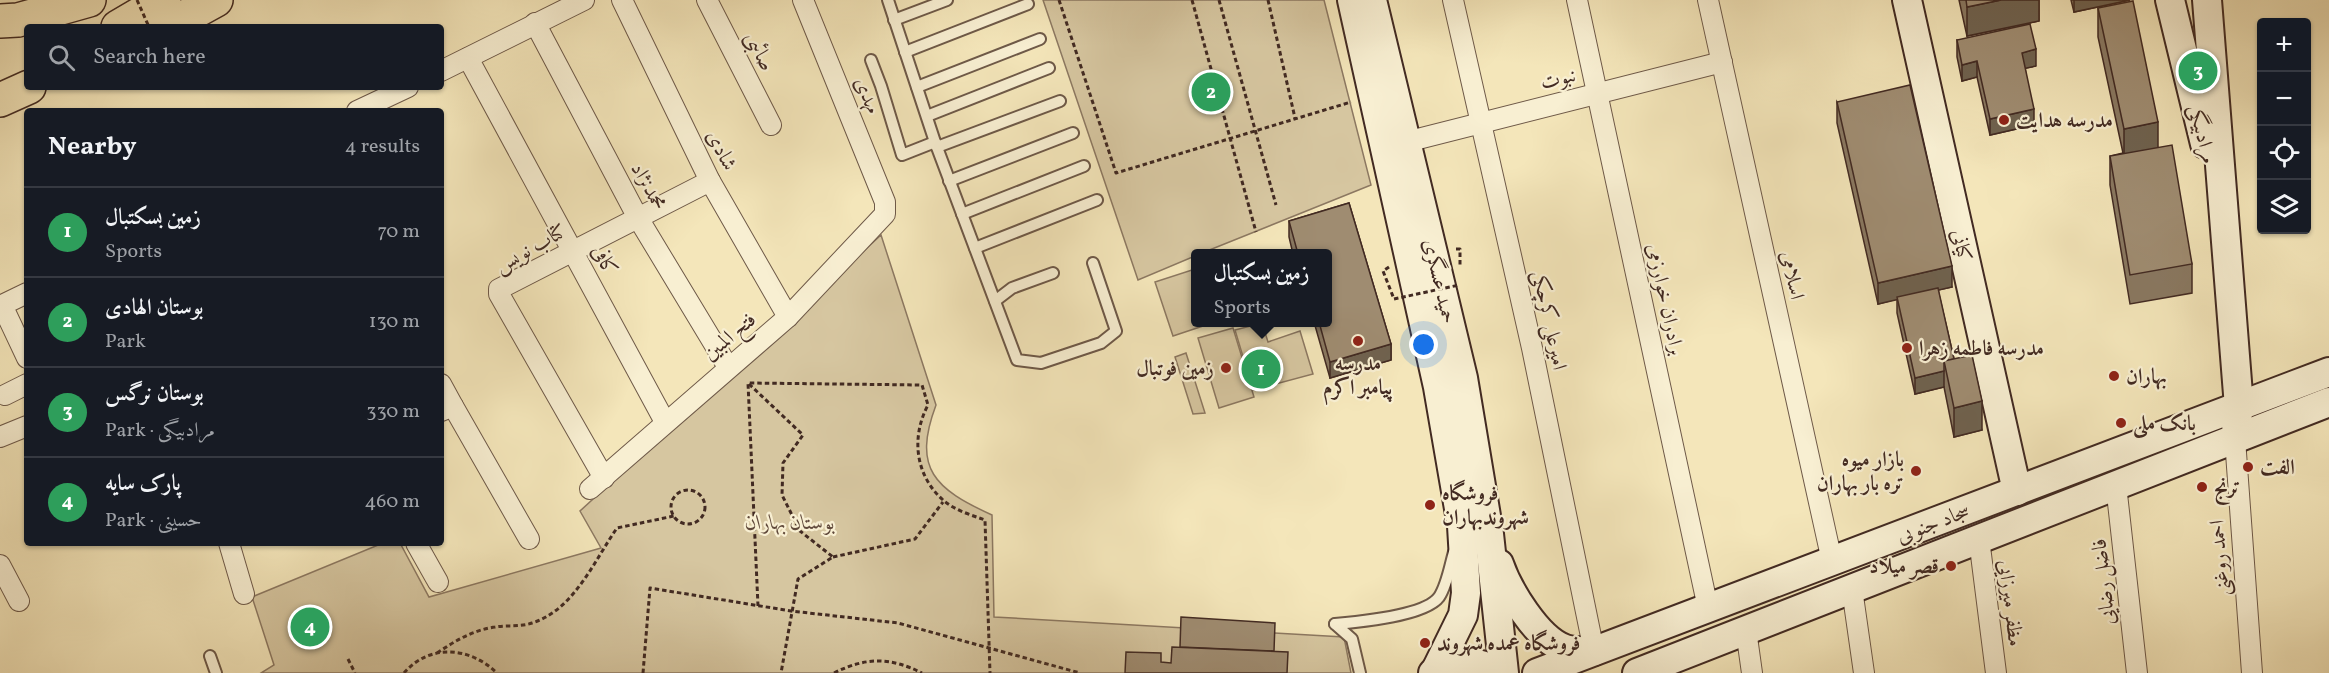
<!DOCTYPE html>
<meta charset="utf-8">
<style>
:root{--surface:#171b24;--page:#20242c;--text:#f1f3f6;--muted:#9ea1a6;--line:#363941;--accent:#c59692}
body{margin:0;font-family:Vollkorn,Amiri,serif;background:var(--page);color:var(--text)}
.controls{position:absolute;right:18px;top:18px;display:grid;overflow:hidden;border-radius:6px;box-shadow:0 2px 4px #0004}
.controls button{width:54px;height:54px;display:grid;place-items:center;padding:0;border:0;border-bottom:2px solid var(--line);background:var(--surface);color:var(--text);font:30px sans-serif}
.you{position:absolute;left:1424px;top:345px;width:21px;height:21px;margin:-15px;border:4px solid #fff;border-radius:50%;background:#1a73e8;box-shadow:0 0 0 9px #1a73e833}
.badge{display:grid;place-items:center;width:39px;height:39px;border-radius:50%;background:var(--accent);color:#fff;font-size:20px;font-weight:700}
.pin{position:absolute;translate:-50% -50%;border:3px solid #fff;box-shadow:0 2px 6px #0006}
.popup{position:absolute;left:1191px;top:249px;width:141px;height:78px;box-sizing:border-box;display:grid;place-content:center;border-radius:6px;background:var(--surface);filter:drop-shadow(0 2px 4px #0005);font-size:20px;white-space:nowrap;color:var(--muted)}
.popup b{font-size:22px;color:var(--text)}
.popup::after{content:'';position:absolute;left:50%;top:100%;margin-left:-12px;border:12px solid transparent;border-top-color:var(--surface)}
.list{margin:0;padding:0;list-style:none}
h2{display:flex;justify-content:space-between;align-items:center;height:78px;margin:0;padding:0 24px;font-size:26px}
h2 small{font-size:20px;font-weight:400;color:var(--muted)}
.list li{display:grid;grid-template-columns:39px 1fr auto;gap:18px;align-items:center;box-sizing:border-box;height:90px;padding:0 24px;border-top:2px solid var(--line)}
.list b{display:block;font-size:22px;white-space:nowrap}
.list p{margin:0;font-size:20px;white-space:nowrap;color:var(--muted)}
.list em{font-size:20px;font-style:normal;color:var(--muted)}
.icon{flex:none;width:33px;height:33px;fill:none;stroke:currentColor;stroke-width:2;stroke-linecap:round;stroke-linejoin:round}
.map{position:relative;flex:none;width:2329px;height:673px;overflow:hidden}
.search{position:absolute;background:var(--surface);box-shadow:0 2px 4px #0004;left:24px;top:24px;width:420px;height:66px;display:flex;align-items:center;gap:15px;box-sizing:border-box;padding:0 21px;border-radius:6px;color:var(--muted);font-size:22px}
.panel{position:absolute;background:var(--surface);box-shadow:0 2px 4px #0004;left:24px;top:108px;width:420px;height:438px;border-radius:6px}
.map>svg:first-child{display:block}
.green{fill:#d6c6a0;stroke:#8c7861;stroke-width:1.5}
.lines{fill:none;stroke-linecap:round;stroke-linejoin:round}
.lane-casing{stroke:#6e5948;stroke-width:14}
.street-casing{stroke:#6e5948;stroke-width:22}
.secondary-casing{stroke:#422a22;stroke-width:32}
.highway-casing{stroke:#422a22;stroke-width:36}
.path{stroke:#422a22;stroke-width:3;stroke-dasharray:4.5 3;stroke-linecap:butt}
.lane{stroke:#f8efd2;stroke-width:10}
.street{stroke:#f8efd2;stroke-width:20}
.secondary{stroke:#f8efd2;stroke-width:28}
.highway{stroke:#f4e6ba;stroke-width:33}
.path-bridge{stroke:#422a22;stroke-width:3;stroke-dasharray:4.5 3;stroke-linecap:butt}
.wall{fill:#897861;stroke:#422a22;stroke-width:1.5}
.shaded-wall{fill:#6f624f;stroke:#422a22;stroke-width:1.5}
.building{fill:#9f8c71;stroke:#422a22;stroke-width:1.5}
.poi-dot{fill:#8f2418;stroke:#f8efd2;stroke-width:2}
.labels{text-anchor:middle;stroke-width:4.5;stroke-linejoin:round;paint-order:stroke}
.street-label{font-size:21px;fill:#422a22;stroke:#f8efd2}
.poi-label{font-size:21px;font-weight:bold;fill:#422a22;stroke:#f8efd2;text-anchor:start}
.park-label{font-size:21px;font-style:italic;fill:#60493b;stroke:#f8efd2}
</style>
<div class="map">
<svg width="2329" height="673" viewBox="0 0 2329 673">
<rect width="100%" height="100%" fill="#f4e6ba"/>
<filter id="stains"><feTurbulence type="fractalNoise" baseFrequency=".00333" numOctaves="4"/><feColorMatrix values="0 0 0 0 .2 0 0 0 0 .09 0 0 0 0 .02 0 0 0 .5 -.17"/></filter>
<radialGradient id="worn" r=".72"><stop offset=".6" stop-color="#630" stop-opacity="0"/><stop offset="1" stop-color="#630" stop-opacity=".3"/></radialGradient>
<!-- green -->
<g class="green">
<path d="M1043,0H1324L1371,185L1202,253L1195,254V256L1138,280Z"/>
<path d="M881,235L936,405C912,469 935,489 992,515L994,617L1344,637L1351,673H261L274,665L252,597L383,543H400L429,597L601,548L580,511Z"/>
<path d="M1195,269V322L1212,323L1173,336L1155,282Z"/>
<path d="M1262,323L1268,342L1300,331L1313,374L1253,390L1235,330Z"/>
<path d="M1233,328L1254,397L1219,408L1198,338Z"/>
<path d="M1186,353L1205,413L1193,414L1175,357Z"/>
</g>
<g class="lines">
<!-- lane casing -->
<g class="lane-casing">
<g id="lane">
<path d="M888,0L935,142L1017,360L1041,363L1101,343L1116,331L1093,263"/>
<path d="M894,20L947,0"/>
<path d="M905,52L1028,4"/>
<path d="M871,60L881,86L902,155L935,142"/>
<path d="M917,87L1040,39"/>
<path d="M927,116L1049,68"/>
<path d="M937,147L1060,101"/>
<path d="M949,181L1073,133"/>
<path d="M962,214L1084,166"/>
<path d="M975,248L1097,200"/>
<path d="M995,301L1012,288L1053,273"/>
<path d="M1335,624C1358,622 1425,616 1439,597C1447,585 1450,566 1454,552"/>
<path d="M1335,624L1352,639L1360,673"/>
<path d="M210,656L216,673"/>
</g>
</g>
<!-- street casing -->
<g class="street-casing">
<g id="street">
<path d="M622,0L710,181L788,317"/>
<path d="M707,0L771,125"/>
<path d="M1453,0L1532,348L1594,651"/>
<path d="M1577,0L1708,608"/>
<path d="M1708,0L1832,561"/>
<path d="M535,23L638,218L728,367"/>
<path d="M468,58L665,422"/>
<path d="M441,71L584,0"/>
<path d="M357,111L408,87"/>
<path d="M1406,142L1722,62"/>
<path d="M2,305L27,358"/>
<path d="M0,306L27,293"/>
<path d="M441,384L453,406"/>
<path d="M5,395L27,384"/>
<path d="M441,411L453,406L529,539"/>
<path d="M0,437L27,426"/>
<path d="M2235,439L2252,673"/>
<path d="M604,478L499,294V289L710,181"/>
<path d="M2116,485L2137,673"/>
<path d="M590,489L788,317L885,214V202L803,0"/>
<path d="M1979,539L1996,673"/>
<path d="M229,543L244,594"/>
<path d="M416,543L438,582"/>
<path d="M0,565L19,601"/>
<path d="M1852,589L1864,673"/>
<path d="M1746,630L1752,673"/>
</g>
</g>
<!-- secondary casing -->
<g class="secondary-casing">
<g id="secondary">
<path d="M1352,0L1438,387L1462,526L1466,593L1463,615L1437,668"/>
<path d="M1372,0L1463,378L1489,534L1504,673"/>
<path d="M1907,0L2017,491"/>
<path d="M2170,0L2205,144"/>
<path d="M2207,0L2239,407L2236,425"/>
<path d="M1499,564C1508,590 1537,639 1565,649C1574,652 1585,651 1594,651"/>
<path d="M1433,673C1449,656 1477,659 1495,673"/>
<path d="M1537,673L2329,372"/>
<path d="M1637,673L2329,402"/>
</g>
</g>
<!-- highway casing -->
<g class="highway-casing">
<g id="highway">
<path d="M0,21L18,20L89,0"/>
<path d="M118,27L164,0"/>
<path d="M167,27L216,0"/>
<path d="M0,100L29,87"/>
</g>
</g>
<!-- path -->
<g class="path">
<path d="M1059,0L1116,173L1351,102"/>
<path d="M1192,0L1256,232"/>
<path d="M1219,0L1276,205"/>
<path d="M1268,0L1295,118"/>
<path d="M1456,249H1460V265"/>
<path d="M1389,267L1383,271L1394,299"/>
<path d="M749,384L803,435L783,463L782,495L800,531L833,557L798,579L781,673"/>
<circle cx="688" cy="507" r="17"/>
<path d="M833,557L915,539L943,502"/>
<path d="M758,606L748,383L922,385L928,405C911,437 915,475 943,500C954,510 971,515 985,520L990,673"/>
<path d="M437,653C455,641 473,630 495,627C507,625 521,627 532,623C574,610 594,561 617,528L674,516"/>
<path d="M348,659L355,673"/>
<path d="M404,673C430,643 470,647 497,673"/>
<path d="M643,673L650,588L791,611L898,623L1080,673"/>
<path d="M834,673C866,657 890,657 922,673"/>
</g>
<!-- lane -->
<use href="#lane" class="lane"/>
<!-- street -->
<use href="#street" class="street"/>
<!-- secondary -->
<use href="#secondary" class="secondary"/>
<!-- highway -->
<use href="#highway" class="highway"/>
<!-- path-bridge -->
<g class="path-bridge">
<path d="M137,0L149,27"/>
<path d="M1394,299L1459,285"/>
</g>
</g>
<!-- wall -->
<g class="wall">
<path d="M1959,0H2039V21L1967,36Z"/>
<path d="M2071,0H2130L2074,12Z"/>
<path d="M2098,8L2158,148L2192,264V293L2130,304L2110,185V156L2123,153L2098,37Z"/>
<path d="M1957,40L2036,66L2025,68L2034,125L1990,135L1977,77L1962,81L1957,57Z"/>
<path d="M1837,102L1952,287L1938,290L1954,359L1982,430L1954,437L1944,387L1915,394L1897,313V299L1878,304L1837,123Z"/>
<path d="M1349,203L1391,344V360L1330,378L1314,322H1327V254H1293L1289,237V221Z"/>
</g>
<!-- shaded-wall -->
<g class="shaded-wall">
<path d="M2001,0H2039V21L1967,36V7Z"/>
<path d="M2074,0H2130L2074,12Z"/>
<path d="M2036,49V66L2022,69V53Z"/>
<path d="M1977,61V77L1962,81V65Z"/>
<path d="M2034,109V125L1990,135V119Z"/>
<path d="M2158,122V151L2124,158V129Z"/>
<path d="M1952,266V287L1878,304V283Z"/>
<path d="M1391,344V360L1330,378V362Z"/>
<path d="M1944,371V387L1915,394V378Z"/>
<path d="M1982,401V430L1954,437V408Z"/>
</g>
<!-- building -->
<g class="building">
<path d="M1966,0H2001L1967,7Z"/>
<path d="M2133,1L2158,122L2124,129L2098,8Z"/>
<path d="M2030,24L2036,49L2022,53L2034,109L1990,119L1977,61L1962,65L1957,40Z"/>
<path d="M1910,85L1952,266L1878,283L1837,102Z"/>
<path d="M2172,145L2192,264L2130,275L2110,156Z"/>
<path d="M1349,203L1391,344L1330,362L1319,322H1327V254H1298L1289,221Z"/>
<path d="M1938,288L1954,359L1944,361V371L1915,378L1897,297Z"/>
<path d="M1972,355L1982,401L1954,408L1944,361Z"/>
<path d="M1181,617L1275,623L1274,651L1180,647Z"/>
<path d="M1172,647L1288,652L1287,673H1125L1126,652L1161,653V662L1171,663Z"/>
</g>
<!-- markers -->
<g class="poi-dot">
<circle cx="2004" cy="120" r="6"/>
<circle cx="1358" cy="341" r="6"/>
<circle cx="1907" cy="348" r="6"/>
<circle cx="1226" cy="368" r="6"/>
<circle cx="2114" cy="376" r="6"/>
<circle cx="2121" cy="423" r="6"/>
<circle cx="2248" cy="467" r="6"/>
<circle cx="1916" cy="471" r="6"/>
<circle cx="2202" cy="487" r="6"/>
<circle cx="1430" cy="505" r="6"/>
<circle cx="1951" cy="566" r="6"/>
<circle cx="1425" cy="643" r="6"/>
</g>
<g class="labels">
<!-- street labels -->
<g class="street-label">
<text transform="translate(760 51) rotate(63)" y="7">صائبی</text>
<text transform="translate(1558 78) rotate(-14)" y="7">نبوت</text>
<text transform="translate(868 95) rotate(68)" y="7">مهدی</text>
<text transform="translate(2203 134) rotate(76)" y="7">مرادبیگی</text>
<text transform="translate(722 150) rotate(63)" y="7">شادی</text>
<text transform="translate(649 186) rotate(61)" y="7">محمدنژاد</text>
<text transform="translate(1962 245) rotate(77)" y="7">کیانی</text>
<text transform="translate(530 248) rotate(-29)" y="7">کتاب نویس</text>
<text transform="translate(605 260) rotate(62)" y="7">کافی</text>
<text transform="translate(1793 275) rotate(78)" y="7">اسلامی</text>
<text transform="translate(1440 281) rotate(77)" y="7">حمید عسگری</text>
<text transform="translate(1666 299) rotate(78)" y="7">برادران خوارزمی</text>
<text transform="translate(1550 320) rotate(78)" y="7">امیرعلی کرچکی</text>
<text transform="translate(729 336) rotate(-40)" y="7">فتح المبین</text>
<text transform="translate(1933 523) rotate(-21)" y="7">سجاد جنوبی</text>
<text transform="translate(2219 558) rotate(-94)" y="7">احمد روغنی</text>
<text transform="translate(2103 582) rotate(-96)" y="7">فاضل رضایی</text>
<text transform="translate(2011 603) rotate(83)" y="7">مظفر میرزایی</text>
</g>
<!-- poi labels -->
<g class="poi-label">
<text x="2016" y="127">مدرسه هدایت</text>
<text x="1919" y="355">مدرسه فاطمه زهرا</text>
<text x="1358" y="370" text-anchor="middle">مدرسه<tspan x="1358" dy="24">پیامبر اکرم</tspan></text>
<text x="1214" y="375" text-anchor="end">زمین فوتبال</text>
<text x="2126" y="383">بهاران</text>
<text x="2133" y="430">بانک ملی</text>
<text x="1904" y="466" text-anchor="end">بازار میوه<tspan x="1904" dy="24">تره بار بهاران</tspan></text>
<text x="2260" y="474">الفت</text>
<text x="2214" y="494">ترنج</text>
<text x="1442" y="500">فروشگاه<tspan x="1442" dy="24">شهروندبهاران</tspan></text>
<text x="1939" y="573" text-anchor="end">قصر میلاد</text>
<text x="1437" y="650">فروشگاه عمده شهروند</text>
</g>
<!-- park labels -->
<g class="park-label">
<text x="790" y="529">بوستان بهاران</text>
</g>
</g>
<rect width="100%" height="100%" filter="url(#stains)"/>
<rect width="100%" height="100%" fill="url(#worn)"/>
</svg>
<div class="controls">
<button>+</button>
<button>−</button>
<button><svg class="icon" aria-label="locate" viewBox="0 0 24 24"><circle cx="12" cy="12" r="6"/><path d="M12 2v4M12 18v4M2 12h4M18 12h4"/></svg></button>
<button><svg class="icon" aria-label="layers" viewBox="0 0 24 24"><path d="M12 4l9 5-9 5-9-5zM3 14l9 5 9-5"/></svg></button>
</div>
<div class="you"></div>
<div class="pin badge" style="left:1261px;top:369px;background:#2e9e5b">1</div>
<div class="popup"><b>زمین بسکتبال</b>Sports</div>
<div class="pin badge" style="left:1211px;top:92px;background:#2e9e5b">2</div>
<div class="pin badge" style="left:2198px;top:71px;background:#2e9e5b">3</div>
<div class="pin badge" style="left:310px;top:627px;background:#2e9e5b">4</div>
<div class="search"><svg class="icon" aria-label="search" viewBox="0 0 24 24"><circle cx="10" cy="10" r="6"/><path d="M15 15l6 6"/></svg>Search here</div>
<section class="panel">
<h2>Nearby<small>4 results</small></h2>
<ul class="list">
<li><span class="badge" style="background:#2e9e5b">1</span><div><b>زمین بسکتبال</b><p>Sports</p></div><em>70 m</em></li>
<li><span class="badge" style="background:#2e9e5b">2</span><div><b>بوستان الهادی</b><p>Park</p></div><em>130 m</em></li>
<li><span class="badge" style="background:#2e9e5b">3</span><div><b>بوستان نرگس</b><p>Park · مرادبیگی</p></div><em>330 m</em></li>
<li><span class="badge" style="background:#2e9e5b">4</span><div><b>پارک سایه</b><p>Park · حسینی</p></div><em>460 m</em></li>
</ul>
</section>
</div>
